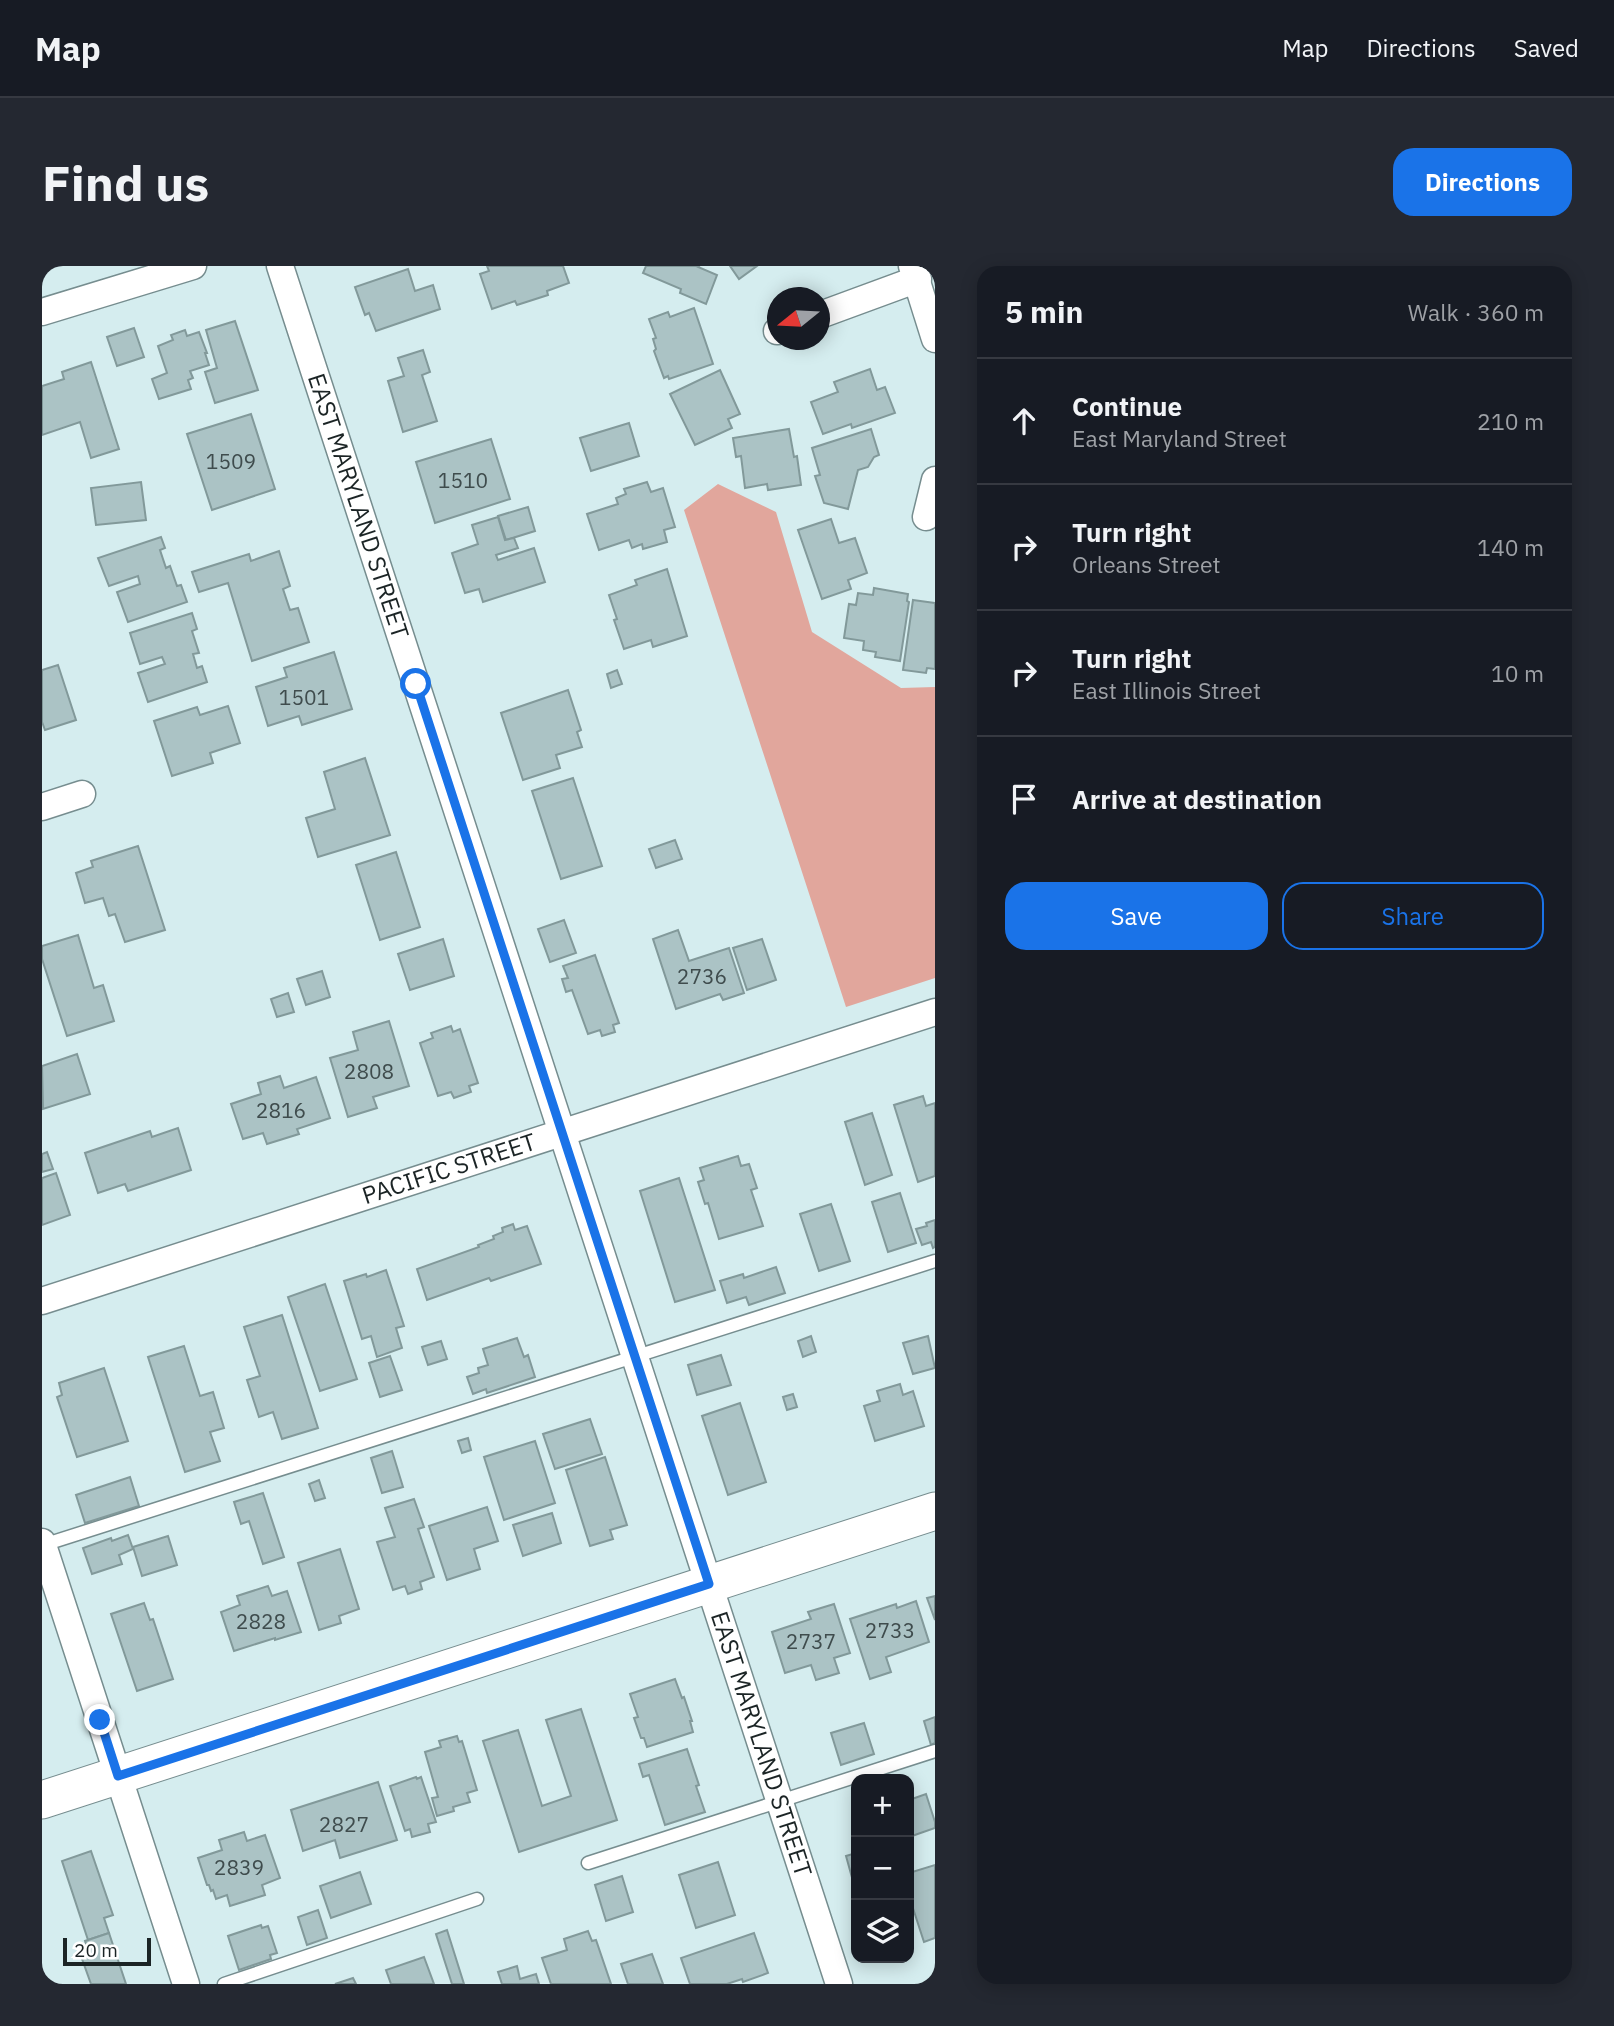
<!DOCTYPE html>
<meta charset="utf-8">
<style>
:root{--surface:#171b24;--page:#242831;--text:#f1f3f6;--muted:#9ea1a6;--line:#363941;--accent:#1a73e8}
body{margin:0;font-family:"IBM Plex Sans",sans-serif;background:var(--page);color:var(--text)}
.controls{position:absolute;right:21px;bottom:21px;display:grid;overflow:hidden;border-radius:14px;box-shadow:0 4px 18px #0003}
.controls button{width:63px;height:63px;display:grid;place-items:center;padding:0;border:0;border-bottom:2px solid var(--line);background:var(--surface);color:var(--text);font:35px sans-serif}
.compass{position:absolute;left:725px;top:21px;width:63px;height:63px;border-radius:50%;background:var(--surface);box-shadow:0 4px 18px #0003;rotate:252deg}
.scale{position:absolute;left:21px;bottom:18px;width:88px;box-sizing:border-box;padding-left:7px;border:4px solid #1b2425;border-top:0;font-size:19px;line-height:24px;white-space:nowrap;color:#1b2425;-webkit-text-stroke:5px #fff;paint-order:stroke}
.stop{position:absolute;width:21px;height:21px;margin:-16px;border:5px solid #1a73e8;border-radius:50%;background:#fff}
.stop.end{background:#1a73e8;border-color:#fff;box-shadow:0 2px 7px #0008}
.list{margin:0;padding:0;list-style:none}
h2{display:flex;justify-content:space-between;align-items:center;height:91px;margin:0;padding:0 28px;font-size:30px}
h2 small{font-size:23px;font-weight:400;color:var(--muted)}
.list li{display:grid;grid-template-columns:46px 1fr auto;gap:21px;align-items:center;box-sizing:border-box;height:126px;padding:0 28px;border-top:2px solid var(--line)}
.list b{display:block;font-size:26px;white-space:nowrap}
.list p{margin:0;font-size:23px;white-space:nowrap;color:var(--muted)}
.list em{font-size:23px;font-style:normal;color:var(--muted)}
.actions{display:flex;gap:14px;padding:21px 28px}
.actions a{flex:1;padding:16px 0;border:2px solid var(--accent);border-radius:21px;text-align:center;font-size:24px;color:var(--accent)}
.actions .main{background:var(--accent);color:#fff}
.icon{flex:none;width:38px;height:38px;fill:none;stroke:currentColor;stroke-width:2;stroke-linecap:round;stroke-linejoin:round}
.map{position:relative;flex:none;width:893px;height:1718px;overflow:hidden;border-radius:21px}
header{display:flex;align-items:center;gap:42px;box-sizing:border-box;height:98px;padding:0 35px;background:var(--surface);border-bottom:2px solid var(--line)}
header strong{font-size:33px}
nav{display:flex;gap:38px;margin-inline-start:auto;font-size:24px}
.intro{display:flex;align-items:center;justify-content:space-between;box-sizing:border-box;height:168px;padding:0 42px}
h1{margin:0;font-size:49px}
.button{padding:18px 32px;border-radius:21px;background:var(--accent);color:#fff;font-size:24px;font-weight:700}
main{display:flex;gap:42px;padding:0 42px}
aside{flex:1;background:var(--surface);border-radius:21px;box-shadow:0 4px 18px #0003}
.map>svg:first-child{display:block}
.green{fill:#e1a69c}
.building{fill:#abc3c5;stroke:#82999a;stroke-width:2}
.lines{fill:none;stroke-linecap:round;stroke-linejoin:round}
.lane-casing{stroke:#768d8f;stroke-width:15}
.street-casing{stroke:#768d8f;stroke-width:29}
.secondary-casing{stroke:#768d8f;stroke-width:39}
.lane{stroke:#fff;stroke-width:12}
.street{stroke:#fff;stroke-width:26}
.secondary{stroke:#fff;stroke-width:37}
.route{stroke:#1a73e8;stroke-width:9}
.labels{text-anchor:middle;stroke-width:5;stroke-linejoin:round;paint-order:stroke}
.number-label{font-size:21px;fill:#3f4c4d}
.street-label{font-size:24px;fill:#1b2425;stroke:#fff}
</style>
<header>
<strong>Map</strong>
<nav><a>Map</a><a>Directions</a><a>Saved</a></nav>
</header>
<div class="intro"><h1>Find us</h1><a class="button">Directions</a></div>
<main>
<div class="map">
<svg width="893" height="1718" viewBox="0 0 893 1718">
<rect width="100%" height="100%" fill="#d5edef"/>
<!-- green -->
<path class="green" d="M676,218L734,246L770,366L859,422L893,421V712L804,741L642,244Z"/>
<!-- building -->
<g class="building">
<path d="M445,0H521L527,17L505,25L506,29L475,39L473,35L450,43L438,8L447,5Z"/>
<path d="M604,0H657L656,1L675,9L664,38L638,27L639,23L601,7Z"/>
<path d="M688,0H715L697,13Z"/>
<path d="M366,3L373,25L391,19L398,43L334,65L327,47L323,49L313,21Z"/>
<path d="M652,42L671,98L627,113L626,110L622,112L612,85L614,83L611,73L614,72L607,53L626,46L628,51Z"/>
<path d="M193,55L216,124L173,137L163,106L175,102L164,64Z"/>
<path d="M92,62L102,91L75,100L65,71Z"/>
<path d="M143,64L145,70L157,66L165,87H163L167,99L148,105L151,112L146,114L149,123L117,133L110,113L125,107L116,80L131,74L129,69Z"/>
<path d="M381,84L388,106L380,109L395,155L361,166L346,115L362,110L356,92Z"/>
<path d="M49,96L77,183L49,192L38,156L0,169V120L22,113L20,106Z"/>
<path d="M828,103L835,124L843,121L853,147L810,162L809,158L781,168L769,136L796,126L792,116Z"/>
<path d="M678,104L698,148L686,153L690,162L653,179L628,128Z"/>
<path d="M209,148L233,223L170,244L145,168Z"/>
<path d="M587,157L597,190L549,205L538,172Z"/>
<path d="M747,163L752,191L755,190L759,219L726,224L725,218L703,222L699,190L694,191L691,172Z"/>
<path d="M829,163L837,189L832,191L826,201L816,204L806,243L782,237L773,210L778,209L770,182Z"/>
<path d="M449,173L468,233L393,257L374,196Z"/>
<path d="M99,216L104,254L54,259L49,222Z"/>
<path d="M605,216L609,226L621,222L633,261L622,264L625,276L601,283L600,278L590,282L587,274L557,284L545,248L576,238L574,232L584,228L582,223Z"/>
<path d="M486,241L493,265L464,274L456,250Z"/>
<path d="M456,251L463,274L472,272L476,282L454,289L456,294L492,282L503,316L441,336L437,323L423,327L410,287L436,278L430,259Z"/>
<path d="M789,253L797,277L813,272L825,307L806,314L809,323L780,333L756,264Z"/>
<path d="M119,271L123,282L118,284L124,302L128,300L135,320L139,319L145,336L86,356L75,326L98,318L96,310L67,320L56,292Z"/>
<path d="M237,285L248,320L241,323L248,344L256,342L267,376L210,395L186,317L157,326L150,306L207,288L209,295Z"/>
<path d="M625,303L645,370L611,381L609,374L582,383L572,354L575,353L567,329L595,319L593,314Z"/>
<path d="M832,322L866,328L865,335L867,336L858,395L833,391L834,386L821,384L822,375L802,372L807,338L814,339L816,327L831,329Z"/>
<path d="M871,334L893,337V403L885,402L884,407L861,404Z"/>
<path d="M150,347L155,363L150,365L157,387L151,388L155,402L160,400L165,416L106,436L96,407L123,398L120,391L98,398L88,367Z"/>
<path d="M292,386L310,443L260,459L257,450L226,460L214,421L245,411L242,402Z"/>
<path d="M16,399L34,454L3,464L0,456V404Z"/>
<path d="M575,404L580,418L569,422L565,408Z"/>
<path d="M526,424L539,464L535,466L540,481L514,489L518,502L481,514L459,447Z"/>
<path d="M186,440L198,477L168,487L171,497L130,510L112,455L155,441L158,449Z"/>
<path d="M323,492L348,569L276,591L264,552L293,543L282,506Z"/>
<path d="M531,512L560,600L519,613L490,525Z"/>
<path d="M633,574L640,593L614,602L607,583Z"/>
<path d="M96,580L123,664L83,676L73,648L67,650L61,632L43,637L34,607L51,601L49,595Z"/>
<path d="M354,586L378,661L338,674L314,599Z"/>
<path d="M522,654L534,687L508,696L496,663Z"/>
<path d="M636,664L647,695L687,682L702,727L681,734L678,728L634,743L611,673Z"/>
<path d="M36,669L52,722L61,719L72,755L25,770L0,693V680Z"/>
<path d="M401,673L412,710L368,724L356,688Z"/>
<path d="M720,673L734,714L705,724L691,682Z"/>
<path d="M553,689L577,757L571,759L573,766L560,770L558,764L546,768L530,724L524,726L520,713L526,712L521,700Z"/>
<path d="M280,705L288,731L264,739L255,713Z"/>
<path d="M246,727L252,746L235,751L229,733Z"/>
<path d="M347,755L367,820L331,831L335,842L306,851L288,792L316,784L311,766Z"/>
<path d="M409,760L411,766L418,763L436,817L427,820L429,826L412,832L409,826L396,830L378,777L391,772L389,767Z"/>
<path d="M35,788L48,828L1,843L0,800Z"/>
<path d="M238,810L242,822L274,811L288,852L255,863L257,868L225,878L221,867L201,873L189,838L219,828L216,817Z"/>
<path d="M881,830L884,840L893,837V910L876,916L852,839Z"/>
<path d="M830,847L850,909L823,919L803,856Z"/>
<path d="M136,862L149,904L86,925L83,918L56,927L43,887L108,865L110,871Z"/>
<path d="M5,886L11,903L0,906V888Z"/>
<path d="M696,890L699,900L707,898L715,922L709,924L721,960L677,973L666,937L663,938L656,916L662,914L658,902Z"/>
<path d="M14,907L28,949L0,959V912Z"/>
<path d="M637,912L673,1024L633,1036L598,925Z"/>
<path d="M858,927L874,977L846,986L830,936Z"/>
<path d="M789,938L808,995L777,1005L758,948Z"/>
<path d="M893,954V981L891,982L889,976L880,979L874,963L885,960L884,957Z"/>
<path d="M471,958L473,964L485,960L499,998L449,1015L447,1012L385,1034L375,1003L437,981L436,979L452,973L451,970L461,966L460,962Z"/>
<path d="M734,1001L743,1027L707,1039L704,1031L685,1037L678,1015L701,1008L702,1012Z"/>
<path d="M344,1004L362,1060L354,1062L360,1082L335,1091L329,1070L320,1073L302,1015L324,1008L325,1011Z"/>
<path d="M283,1018L315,1113L278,1125L246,1031Z"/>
<path d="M240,1049L276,1162L240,1173L231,1146L217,1151L205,1114L218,1110L202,1061Z"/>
<path d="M769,1070L774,1086L761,1091L756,1075Z"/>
<path d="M886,1070L893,1102L871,1108L861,1077Z"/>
<path d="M475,1072L482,1091L486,1089L493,1111L445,1127L444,1123L431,1128L425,1111L437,1107L436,1102L446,1099L441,1083Z"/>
<path d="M399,1075L405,1093L386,1099L380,1081Z"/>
<path d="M142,1080L158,1130L171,1126L182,1162L168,1166L178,1195L143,1206L106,1091Z"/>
<path d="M679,1089L689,1119L655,1129L646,1099Z"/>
<path d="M348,1090L360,1124L338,1131L327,1097Z"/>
<path d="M62,1102L86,1175L35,1191L15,1131L20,1129L17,1117Z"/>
<path d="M858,1118L861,1129L871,1125L882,1160L833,1175L822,1140L838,1135L835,1125Z"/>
<path d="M751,1128L755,1141L745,1144L741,1131Z"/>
<path d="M698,1137L724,1216L686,1229L660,1150Z"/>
<path d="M548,1153L560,1188L513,1203L501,1168Z"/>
<path d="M426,1172L429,1184L420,1187L416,1175Z"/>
<path d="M493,1175L513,1237L462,1254L442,1191Z"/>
<path d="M350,1185L361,1221L340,1227L329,1192Z"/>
<path d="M563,1191L585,1259L568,1264L571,1273L548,1280L524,1204Z"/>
<path d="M88,1211L97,1240L43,1257L34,1229Z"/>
<path d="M277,1214L283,1232L273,1235L267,1218Z"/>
<path d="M221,1227L242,1291L221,1298L207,1255L199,1258L192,1236Z"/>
<path d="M372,1233L382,1261L376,1263L392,1311L378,1316L380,1323L366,1328L363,1320L351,1324L335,1276L353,1271L343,1242Z"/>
<path d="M445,1241L456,1275L432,1283L438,1303L405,1314L387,1260Z"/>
<path d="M510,1247L519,1277L481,1290L471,1259Z"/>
<path d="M86,1269L91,1283L77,1289L80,1298L50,1308L41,1282L69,1272L70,1275Z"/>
<path d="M126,1270L135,1299L100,1310L91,1281Z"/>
<path d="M298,1283L317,1343L297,1350L299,1357L277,1364L256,1297Z"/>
<path d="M226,1320L230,1330L245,1325L259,1366L233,1374V1372L192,1385L179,1346L198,1339L195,1330Z"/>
<path d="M893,1330V1354L885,1332Z"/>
<path d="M874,1335L887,1376L844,1391L849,1406L828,1413L808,1353L854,1338L855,1342Z"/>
<path d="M102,1337L108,1354L111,1353L131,1413L95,1425L69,1348Z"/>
<path d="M792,1338L808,1387L792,1392L797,1407L774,1414L769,1399L743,1407L730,1366L769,1353L766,1346Z"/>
<path d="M633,1413L640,1432L642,1431L650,1455H648L651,1466L605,1481L602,1472H599L592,1452L596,1451L588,1428Z"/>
<path d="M539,1443L575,1554L477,1586L441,1475L476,1464L500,1540L529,1530L504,1454Z"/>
<path d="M893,1451V1477L889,1479L882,1455Z"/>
<path d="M822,1457L832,1488L799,1499L789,1467Z"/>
<path d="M415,1470L417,1476L420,1475L435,1524L425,1527L428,1536L411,1541L412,1545L395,1550L390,1532L396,1531L383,1486L399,1481L397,1475Z"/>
<path d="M645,1483L657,1519L654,1520L663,1546L623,1559L607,1509L601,1511L597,1498Z"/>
<path d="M374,1511L375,1513L379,1511L394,1556L386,1558L388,1566L370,1571L368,1563L363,1565L348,1520Z"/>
<path d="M336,1516L355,1574L298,1592L293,1574L261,1585L249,1544Z"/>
<path d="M884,1528L893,1556V1562L867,1571V1534Z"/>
<path d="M202,1566L205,1575L223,1569L238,1612L220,1619L223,1629L188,1640L185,1629L174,1633L171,1624L169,1625L167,1619H165L156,1592L180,1584L177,1574Z"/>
<path d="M49,1585L71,1649L62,1652L67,1667L46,1674L20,1595Z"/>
<path d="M814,1587V1626L804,1590Z"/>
<path d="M676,1596L693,1649L654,1662L637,1609Z"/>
<path d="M893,1599V1672L882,1676L867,1630V1607Z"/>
<path d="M318,1606L329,1638L289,1652L278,1620Z"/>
<path d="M580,1610L591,1646L564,1655L553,1619Z"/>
<path d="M276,1644L285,1672L265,1679L256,1651Z"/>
<path d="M219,1659L220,1662L226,1660L235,1687L228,1689L229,1693L197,1704L186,1670Z"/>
<path d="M405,1664L422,1718H410L394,1668Z"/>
<path d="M546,1665L550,1675L554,1674L569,1718H509L500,1692L525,1684L522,1673Z"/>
<path d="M67,1667L84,1718H49L39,1690L47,1687L43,1675Z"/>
<path d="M712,1667L726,1707L701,1716L700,1713L685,1718H648L639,1692Z"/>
<path d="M610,1688L621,1718H586L579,1698Z"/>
<path d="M382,1691L392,1718H349L344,1704Z"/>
<path d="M475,1700L478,1713L494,1708L497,1718H460L456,1706Z"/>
<path d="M311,1712L314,1718H293Z"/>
</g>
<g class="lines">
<!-- lane casing -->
<g class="lane-casing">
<g id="lane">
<path d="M1,1279L893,995"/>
<path d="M546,1597L893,1485"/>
<path d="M182,1718L435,1633"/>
</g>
</g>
<!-- street casing -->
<g class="street-casing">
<g id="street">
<path d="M238,0L797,1718"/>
<path d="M870,0L893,73"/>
<path d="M0,46L151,0"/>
<path d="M778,49L876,13"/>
<path d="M735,65H736"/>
<path d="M884,251L893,214"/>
<path d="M0,541L40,528"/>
<path d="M0,1035L893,746"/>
<path d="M0,1276L144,1718"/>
</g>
</g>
<!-- secondary casing -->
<g class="secondary-casing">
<path id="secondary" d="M0,1534L893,1245"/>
</g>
<!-- lane -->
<use href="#lane" class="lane"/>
<!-- street -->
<use href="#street" class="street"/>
<!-- secondary -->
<use href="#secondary" class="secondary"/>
</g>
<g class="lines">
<!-- route -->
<path class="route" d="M58,1454L76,1510L667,1318L374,418"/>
</g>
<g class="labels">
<!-- number labels -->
<g class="number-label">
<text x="189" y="203">1509</text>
<text x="421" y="222">1510</text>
<text x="262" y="439">1501</text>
<text x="660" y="718">2736</text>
<text x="327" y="813">2808</text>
<text x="239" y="852">2816</text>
<text x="219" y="1363">2828</text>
<text x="848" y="1372">2733</text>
<text x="769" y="1383">2737</text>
<text x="302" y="1566">2827</text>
<text x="197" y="1609">2839</text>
</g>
<!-- street labels -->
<g class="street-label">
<text transform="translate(316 240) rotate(72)" y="8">EAST MARYLAND STREET</text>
<text transform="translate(407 903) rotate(-18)" y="8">PACIFIC STREET</text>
<text transform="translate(719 1478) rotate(72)" y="8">EAST MARYLAND STREET</text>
</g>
</g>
</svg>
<div class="controls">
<button>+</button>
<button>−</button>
<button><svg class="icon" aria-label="layers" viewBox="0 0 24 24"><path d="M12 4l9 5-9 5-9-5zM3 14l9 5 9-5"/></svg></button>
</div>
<svg class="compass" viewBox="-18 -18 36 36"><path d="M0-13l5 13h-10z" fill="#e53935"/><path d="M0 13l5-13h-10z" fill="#9ea1a6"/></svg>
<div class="scale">20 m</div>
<div class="stop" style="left:374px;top:418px"></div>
<div class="stop end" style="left:58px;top:1454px"></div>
</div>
<aside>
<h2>5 min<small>Walk · 360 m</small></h2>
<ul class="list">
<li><svg class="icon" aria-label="ahead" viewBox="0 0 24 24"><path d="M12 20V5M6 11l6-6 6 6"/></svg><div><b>Continue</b><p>East Maryland Street</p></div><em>210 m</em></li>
<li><svg class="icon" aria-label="right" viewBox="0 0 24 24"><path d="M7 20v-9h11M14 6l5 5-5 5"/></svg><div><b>Turn right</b><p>Orleans Street</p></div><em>140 m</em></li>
<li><svg class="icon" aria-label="right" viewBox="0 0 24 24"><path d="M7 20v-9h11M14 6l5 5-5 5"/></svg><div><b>Turn right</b><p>East Illinois Street</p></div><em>10 m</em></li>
<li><svg class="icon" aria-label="arrive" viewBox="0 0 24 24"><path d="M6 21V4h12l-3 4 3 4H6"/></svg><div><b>Arrive at destination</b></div></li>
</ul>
<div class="actions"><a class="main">Save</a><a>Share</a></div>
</aside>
</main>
